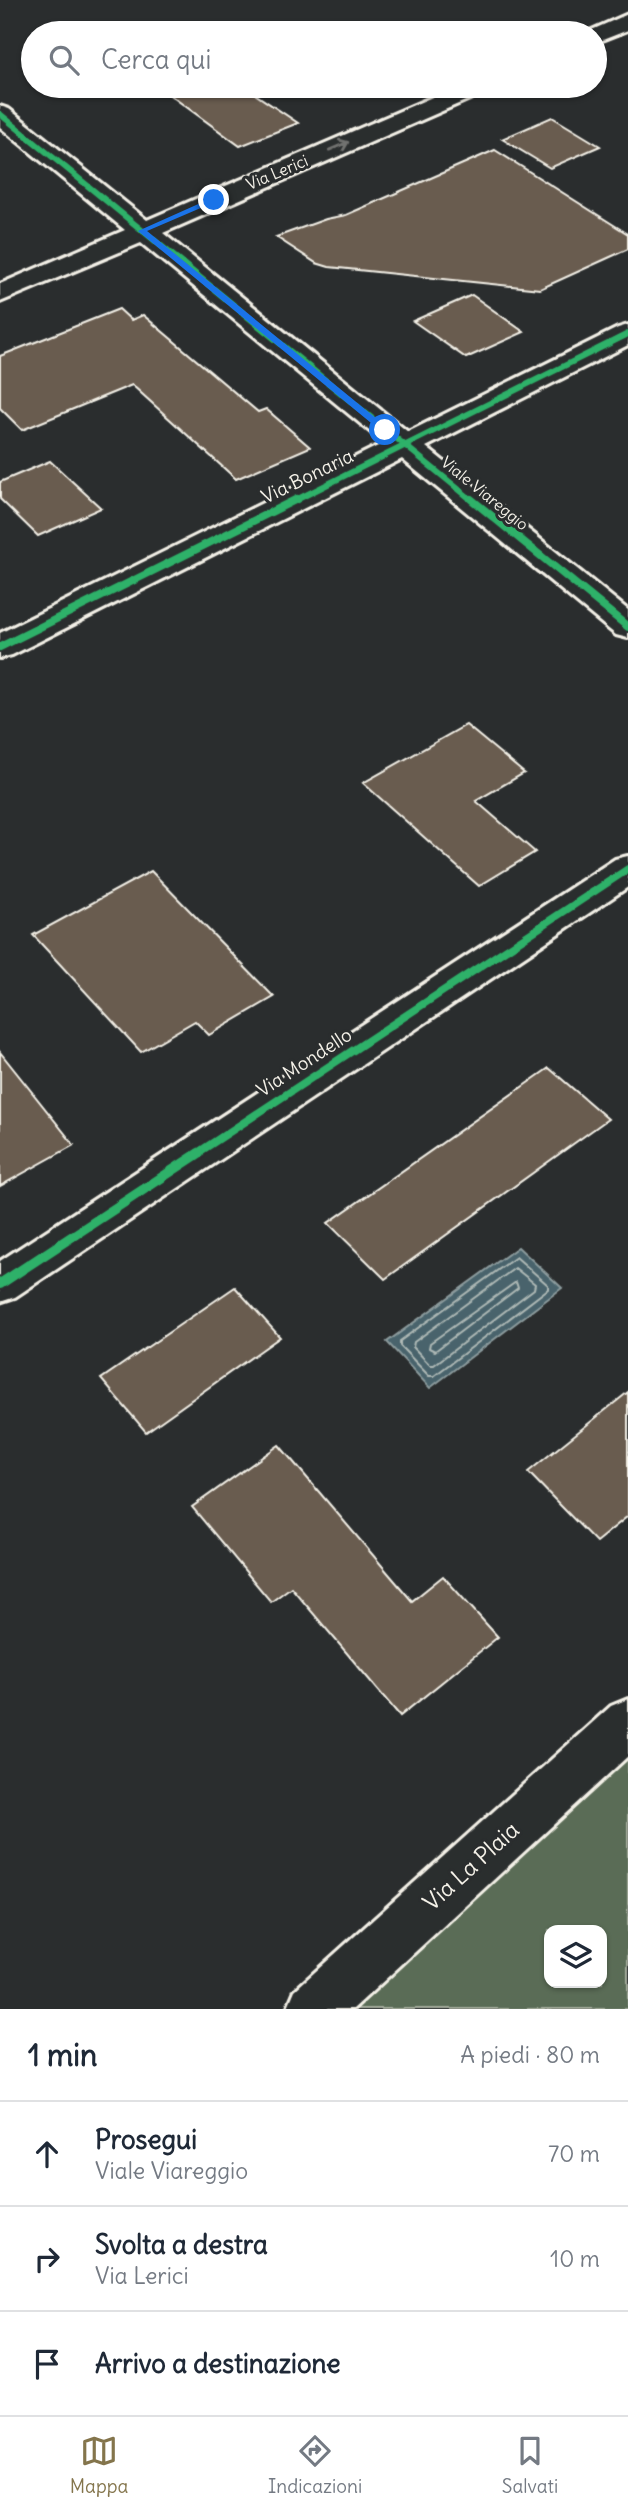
<!DOCTYPE html>
<html lang="it">
<meta charset="utf-8">
<style>
:root{--surface:#fff;--page:#f6f6f7;--text:#1f2937;--muted:#747a83;--line:#e0e1e3;--accent:#84754c}
body{margin:0;font-family:Delius,sans-serif;background:var(--page);color:var(--text)}
.controls{position:absolute;right:21px;bottom:21px;display:grid;overflow:hidden;border-radius:14px;box-shadow:0 2px 5px #0004}
.controls button{width:63px;height:63px;display:grid;place-items:center;padding:0;border:0;border-bottom:2px solid var(--line);background:var(--surface);color:var(--text);font:35px sans-serif}
.stop{position:absolute;width:21px;height:21px;margin:-16px;border:5px solid #1a73e8;border-radius:50%;background:#fff}
.stop.end{background:#1a73e8;border-color:#fff;box-shadow:0 2px 7px #0008}
.list{margin:0;padding:0;list-style:none}
h2{display:flex;justify-content:space-between;align-items:center;height:91px;margin:0;padding:0 28px;font-size:30px}
h2 small{font-size:23px;font-weight:400;color:var(--muted)}
.list li{display:grid;grid-template-columns:46px 1fr auto;gap:21px;align-items:center;box-sizing:border-box;height:105px;padding:0 28px;border-top:2px solid var(--line)}
.list b{display:block;font-size:26px;white-space:nowrap}
.list p{margin:0;font-size:23px;white-space:nowrap;color:var(--muted)}
.list em{font-size:23px;font-style:normal;color:var(--muted)}
.icon{flex:none;width:38px;height:38px;fill:none;stroke:currentColor;stroke-width:2;stroke-linecap:round;stroke-linejoin:round}
.map{position:relative;flex:none;width:628px;height:2009px;overflow:hidden}
.search{position:absolute;background:var(--surface);box-shadow:0 2px 5px #0004;left:21px;right:21px;top:21px;height:77px;display:flex;align-items:center;gap:18px;box-sizing:border-box;padding:0 24px;border-radius:38px;color:var(--muted);font-size:26px}
.sheet{height:406px;background:var(--surface)}
nav{display:flex;justify-content:space-around;align-items:center;box-sizing:border-box;height:98px;border-top:2px solid var(--line);background:var(--surface);font-size:19px;color:var(--muted)}
nav a{display:grid;justify-items:center;gap:4px}
nav .on{color:var(--accent)}
.map>svg:first-child{display:block}
.green{fill:#5a6c56;stroke:#a7ae9f;stroke-width:2;fill-rule:evenodd}
.water{fill:#48646c;stroke:#8d9c9e;stroke-width:2}
.lines{fill:none;stroke-linecap:round;stroke-linejoin:round}
.shore{stroke:#afb9b6;stroke-width:2}
.building{fill:#695c50;stroke:#f4f1e8;stroke-width:2}
.minor-casing{stroke:#f4f1e8;stroke-width:6}
.minor{fill:#2a2d2e;fill-rule:evenodd}
.cycleway-far2-casing{stroke:#2a2d2e;stroke-width:10}
.cycleway-far1-casing{stroke:#2a2d2e;stroke-width:12}
.cycleway-casing{stroke:#2a2d2e;stroke-width:15}
.cycleway-far2{stroke:#2db169;stroke-width:6}
.cycleway-far1{stroke:#2db169;stroke-width:8}
.cycleway{stroke:#2db169;stroke-width:10}
.oneway{stroke:#71726f}
.route{fill:#1a73e8}
.labels{text-anchor:middle;stroke-width:6;stroke-linejoin:round;paint-order:stroke}
.far-street-label{font-size:16px;fill:#f4f1e8;stroke:#2a2d2e}
.street-label{font-size:19px;fill:#f4f1e8;stroke:#2a2d2e}
.near-street-label{font-size:23px;fill:#f4f1e8;stroke:#2a2d2e}
</style>
<div class="map">
<svg width="628" height="2009" viewBox="0 0 628 2009">
<rect width="100%" height="100%" fill="#2a2d2e"/>
<filter id="ink" filterUnits="userSpaceOnUse"><feTurbulence type="fractalNoise" baseFrequency=".0143" numOctaves="2"/><feDisplacementMap in="SourceGraphic" scale="14" xChannelSelector="R" yChannelSelector="G"/><feConvolveMatrix kernelMatrix="1 2 1 2 8 2 1 2 1" color-interpolation-filters="sRGB"/></filter>
<g filter="url(#ink)">
<!-- green -->
<path class="green" d="M628,1723V2009H314ZM549,1930H602V1983H549Z"/>
<!-- water -->
<path class="water" d="M518,1247L562,1288L430,1388L387,1342Z"/>
<g class="lines">
<!-- shore -->
<g class="shore">
<path d="M516,1257L548,1285V1289L434,1376H429L400,1346V1341Z"/>
<path d="M515,1268L535,1284L534,1289L434,1365H430L413,1347L414,1342Z"/>
<path d="M516,1282L518,1288L435,1351L429,1348L430,1343Z"/>
</g>
</g>
<!-- building -->
<g class="building">
<path d="M196,86H243L298,123L240,146L170,95Z"/>
<path d="M552,117L600,146L550,168L502,139Z"/>
<path d="M495,150L628,234V249L540,289L329,267L316,263L276,237L326,219L346,215Z"/>
<path d="M472,295L524,332L466,358L413,321Z"/>
<path d="M119,309L131,320L143,315L258,412L266,409L310,447L236,479L132,385L22,430L0,408V356Z"/>
<path d="M50,461L101,508L38,536L0,499V482Z"/>
<path d="M466,725L524,773L476,801L535,852L479,886L363,783Z"/>
<path d="M151,871L274,997L209,1035L195,1021L141,1052L33,935Z"/>
<path d="M0,1052L74,1145L0,1186Z"/>
<path d="M549,1068L608,1119L385,1279L328,1223Z"/>
<path d="M235,1287L280,1337L146,1432L101,1379Z"/>
<path d="M628,1392V1516L596,1542L528,1472Z"/>
<path d="M279,1445L412,1601L443,1576L498,1637L400,1716L291,1587L271,1602L192,1507Z"/>
</g>
<g class="lines">
<!-- minor casing -->
<g class="minor-casing">
<g id="minor">
<path d="M628,14V30L595,43V33H585Z"/>
<path d="M458,86H492L488,91L163,233L408,432L618,328L628,325V345L426,447L628,610V638L616,635L402,459L12,655L0,658V633L384,443L141,243L0,302V284L125,230L0,127V106L9,109L147,220Z"/>
<path d="M628,856V887L15,1297L0,1302V1261L615,859Z"/>
<path d="M628,1699V1756L353,2009H287L295,1990L611,1706Z"/>
</g>
</g>
<!-- minor -->
<use href="#minor" class="minor"/>
<!-- cycleway-far2 casing -->
<g class="cycleway-far2-casing">
<g id="cycleway-far2">
<path d="M0,114L473,501"/>
<path d="M294,501L628,334"/>
</g>
</g>
<!-- cycleway-far1 casing -->
<g class="cycleway-far1-casing">
<g id="cycleway-far1">
<path d="M471,499L628,627"/>
<path d="M0,647L297,499"/>
<path d="M196,1154L628,869"/>
</g>
</g>
<!-- cycleway casing -->
<g class="cycleway-casing">
<path id="cycleway" d="M0,1284L199,1153"/>
</g>
<!-- cycleway-far2 -->
<use href="#cycleway-far2" class="cycleway-far2"/>
<!-- cycleway-far1 -->
<use href="#cycleway-far1" class="cycleway-far1"/>
<!-- cycleway -->
<use href="#cycleway" class="cycleway"/>
</g>
<!-- one-way arrows -->
<defs><path id="oneway-shaft" d="M-6 0H5M1.5-3L5.5 0L1.5 3" fill="none" stroke-width="1.6" stroke-linecap="round" stroke-linejoin="round" transform="scale(1.75)"/></defs>
<use class="oneway" href="#oneway-shaft" transform="translate(339 146) rotate(-23)"/>
</g>
<!-- route -->
<path class="route" d="M214,197L217,201L147,231L388,428V432H382L138,231Z"/>
<g class="labels">
<!-- far-street labels -->
<g class="far-street-label">
<text transform="translate(277 172) rotate(-23)" y="6">Via Lerici</text>
<text transform="translate(485 493) rotate(39)" y="6">Viale Viareggio</text>
</g>
<!-- street labels -->
<g class="street-label">
<text transform="translate(307 476) rotate(-26)" y="7">Via Bonaria</text>
<text transform="translate(304 1062) rotate(-33)" y="7">Via Mondello</text>
</g>
<!-- near-street labels -->
<g class="near-street-label">
<text transform="translate(471 1866) rotate(-42)" y="8">Via La Plaia</text>
</g>
</g>
</svg>
<div class="controls">
<button><svg class="icon" aria-label="layers" viewBox="0 0 24 24"><path d="M12 4l9 5-9 5-9-5zM3 14l9 5 9-5"/></svg></button>
</div>
<div class="stop" style="left:385px;top:430px"></div>
<div class="stop end" style="left:214px;top:200px"></div>
<div class="search"><svg class="icon" aria-label="search" viewBox="0 0 24 24"><circle cx="10" cy="10" r="6"/><path d="M15 15l6 6"/></svg>Cerca qui</div>
</div>
<section class="sheet">
<h2>1 min<small>A piedi · 80 m</small></h2>
<ul class="list">
<li><svg class="icon" aria-label="ahead" viewBox="0 0 24 24"><path d="M12 20V5M6 11l6-6 6 6"/></svg><div><b>Prosegui</b><p>Viale Viareggio</p></div><em>70 m</em></li>
<li><svg class="icon" aria-label="right" viewBox="0 0 24 24"><path d="M7 20v-9h11M14 6l5 5-5 5"/></svg><div><b>Svolta a destra</b><p>Via Lerici</p></div><em>10 m</em></li>
<li><svg class="icon" aria-label="arrive" viewBox="0 0 24 24"><path d="M6 21V4h12l-3 4 3 4H6"/></svg><div><b>Arrivo a destinazione</b></div></li>
</ul>
</section>
<nav>
<a class="on"><svg class="icon" aria-label="map" viewBox="0 0 24 24"><path d="M3 6l6-2 6 2 6-2v14l-6 2-6-2-6 2zM9 4v14M15 6v14"/></svg>Mappa</a>
<a><svg class="icon" aria-label="directions" viewBox="0 0 24 24"><path d="M12 3l9 9-9 9-9-9zM9 14v-3h6M13 9l2 2-2 2"/></svg>Indicazioni</a>
<a><svg class="icon" aria-label="saved" viewBox="0 0 24 24"><path d="M7 4h10v16l-5-4-5 4z"/></svg>Salvati</a>
</nav>
